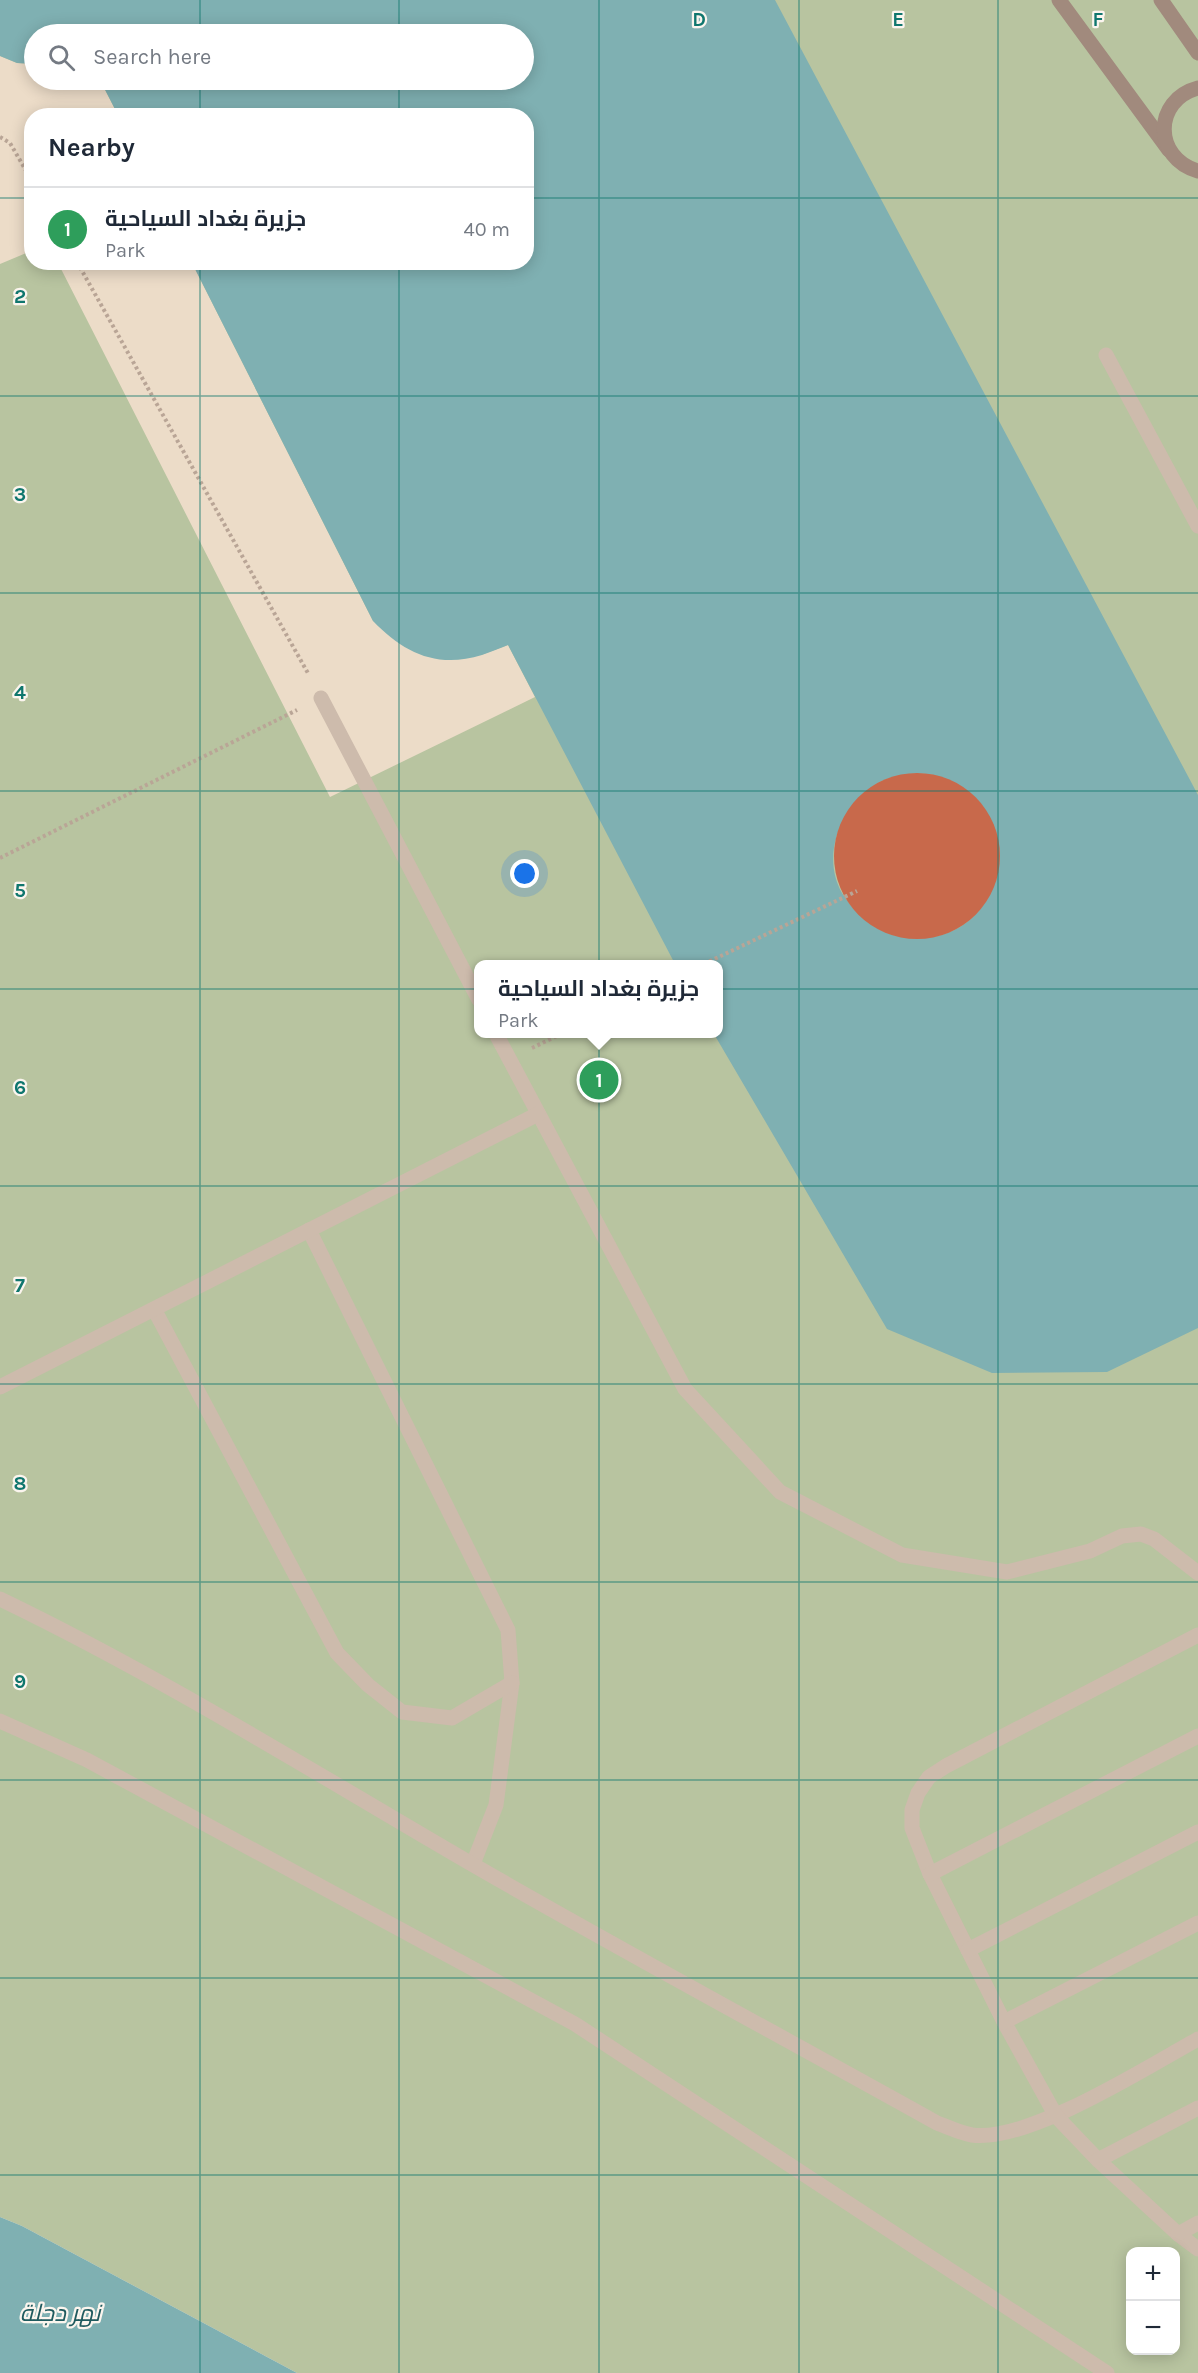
<!DOCTYPE html>
<meta charset="utf-8">
<style>
:root{--surface:#fff;--page:#f6f6f7;--text:#1f2937;--muted:#747a83;--line:#e0e1e3;--accent:#db2777}
body{margin:0;font-family:Karla,Cairo,sans-serif;background:var(--page);color:var(--text)}
.controls{position:absolute;right:18px;bottom:18px;display:grid;overflow:hidden;border-radius:12px;box-shadow:0 3px 15px #0003}
.controls button{width:54px;height:54px;display:grid;place-items:center;padding:0;border:0;border-bottom:2px solid var(--line);background:var(--surface);color:var(--text);font:30px sans-serif}
.you{position:absolute;left:525px;top:874px;width:21px;height:21px;margin:-15px;border:4px solid #fff;border-radius:50%;background:#1a73e8;box-shadow:0 0 0 9px #1a73e833}
.badge{display:grid;place-items:center;width:39px;height:39px;border-radius:50%;background:var(--accent);color:#fff;font-size:20px;font-weight:700}
.pin{position:absolute;translate:-50% -50%;border:3px solid #fff;box-shadow:0 2px 6px #0006}
.popup{position:absolute;left:474px;top:960px;width:249px;height:78px;box-sizing:border-box;display:grid;place-content:center;border-radius:12px;background:var(--surface);filter:drop-shadow(0 2px 4px #0005);font-size:20px;white-space:nowrap;color:var(--muted)}
.popup b{font-size:22px;color:var(--text)}
.popup::after{content:'';position:absolute;left:50%;top:100%;margin-left:-12px;border:12px solid transparent;border-top-color:var(--surface)}
.list{margin:0;padding:0;list-style:none}
h2{display:flex;justify-content:space-between;align-items:center;height:78px;margin:0;padding:0 24px;font-size:26px}
h2 small{font-size:20px;font-weight:400;color:var(--muted)}
.list li{display:grid;grid-template-columns:39px 1fr auto;gap:18px;align-items:center;box-sizing:border-box;height:84px;padding:0 24px;border-top:2px solid var(--line)}
.list b{display:block;font-size:22px;white-space:nowrap}
.list p{margin:0;font-size:20px;white-space:nowrap;color:var(--muted)}
.list em{font-size:20px;font-style:normal;color:var(--muted)}
.icon{flex:none;width:33px;height:33px;fill:none;stroke:currentColor;stroke-width:2;stroke-linecap:round;stroke-linejoin:round}
.map{position:relative;flex:none;width:1198px;height:2373px;overflow:hidden}
.search{position:absolute;background:var(--surface);box-shadow:0 3px 15px #0003;left:24px;top:24px;width:510px;height:66px;display:flex;align-items:center;gap:15px;box-sizing:border-box;padding:0 21px;border-radius:33px;color:var(--muted);font-size:22px}
.panel{position:absolute;background:var(--surface);box-shadow:0 3px 15px #0003;left:24px;top:108px;width:510px;height:162px;border-radius:24px}
.map>svg:first-child{display:block}
.green{fill:#b8c4a0;fill-rule:evenodd}
.plaza{fill:#ecdcc8}
.water{fill:#7fb0b2;fill-rule:evenodd}
.building{fill:#c8694b}
.lines{fill:none;stroke-linecap:round;stroke-linejoin:round}
.path{stroke:#b9a596;stroke-width:4;stroke-dasharray:3 3;stroke-linecap:butt}
.lane{stroke:#cdbbac;stroke-width:15}
.secondary{stroke:#a18a7d;stroke-width:15}
.grid{fill:none;stroke:#0f766e;stroke-width:1.5;stroke-opacity:0.55}
.labels{text-anchor:middle;stroke-width:4.5;stroke-linejoin:round;paint-order:stroke}
.water-label{font-size:24px;font-style:italic;fill:#1f5a5e;stroke:#fbf5ee}
.grid-label{font-size:20px;text-anchor:middle;font-weight:bold;fill:#0f766e;stroke:#fbf5ee;stroke-width:4.5;stroke-linejoin:round;paint-order:stroke}
</style>
<div class="map">
<svg width="1198" height="2373" viewBox="0 0 1198 2373">
<rect width="100%" height="100%" fill="#f4ebe1"/>
<!-- green -->
<path class="green" d="M0,0H1198V2373H297L22,2226L0,2217ZM34,34H524V80H34ZM32,116H526V262H32ZM479,964H719V1034H479ZM1130,2252H1176V2350H1130Z"/>
<!-- plaza -->
<g class="plaza">
<path d="M0,56L17,63L34,64V80H100L118,115L32,116L31,251L0,264Z"/>
<path d="M58,263H192L373,621L481,655L508,645L535,697L330,797Z"/>
</g>
<!-- water -->
<g class="water">
<path d="M0,0H775L1198,795V1328L1107,1372L992,1373L887,1329L714,1034H719V964H675L508,645C500,648 491,652 482,655C437,669 404,653 373,621L192,263L526,262V116L118,115L100,80H524V34H34V64L17,63L0,56ZM909,774C918,774 928,773 936,776C1033,801 1011,945 911,938C880,936 858,918 842,893C819,853 844,800 882,781C890,777 900,776 909,774Z"/>
<path d="M0,2217L22,2226L297,2373H0Z"/>
</g>
<!-- building -->
<circle class="building" cx="917" cy="856" r="83"/>
<g class="lines">
<!-- path -->
<g class="path">
<path d="M0,137L10,143L32,181"/>
<path d="M77,262L309,675"/>
<path d="M0,858L297,710"/>
<path d="M704,964L857,891"/>
<path d="M532,1048L561,1034"/>
</g>
<!-- lane -->
<g class="lane">
<path d="M1106,355L1198,526"/>
<path d="M321,698L479,1000"/>
<path d="M496,1034L685,1389L780,1492L902,1555L1007,1572L1090,1551L1122,1536L1141,1534L1154,1539L1198,1573"/>
<path d="M309,1230L508,1630L512,1683L496,1805L473,1864"/>
<path d="M154,1309L337,1653L368,1685L402,1712L452,1718L512,1683"/>
<path d="M0,1387L538,1114"/>
<path d="M0,1599C162,1677 315,1773 470,1863C624,1952 781,2036 937,2123C948,2127 960,2133 972,2135C1028,2143 1147,2067 1198,2039"/>
<path d="M1198,1635L946,1766L929,1777L918,1793L912,1810V1828L930,1874L1004,2022L1056,2116L1098,2160L1178,2234L1198,2249"/>
<path d="M0,1721L87,1760L575,2024L1107,2373"/>
<path d="M930,1874L1198,1736"/>
<path d="M968,1950L1198,1832"/>
<path d="M1004,2022L1198,1923"/>
<path d="M1098,2160L1198,2108"/>
<path d="M1178,2234L1198,2223"/>
</g>
<!-- secondary -->
<g class="secondary">
<path d="M1059,0L1169,150"/>
<path d="M1161,0L1198,53"/>
<path d="M1198,88C1153,100 1153,158 1198,171"/>
</g>
</g>
<!-- grid -->
<path class="grid" d="M200,0V34M399,0V34M599,0V2373M799,0V2373M998,0V2373M200,80V116M399,80V116M0,198H32M526,198H1198M200,262V2373M399,262V2373M0,396H1198M0,593H1198M0,791H1198M0,989H1198M0,1186H1198M0,1384H1198M0,1582H1198M0,1780H1198M0,1978H1198M0,2175H1198"/>
<g class="labels">
<!-- water labels -->
<g class="water-label">
<text x="60" y="2321">نهر دجلة</text>
</g>
</g>
<g class="grid-label">
<text x="699" y="26">D</text>
<text x="898" y="26">E</text>
<text x="1098" y="26">F</text>
<text x="20" y="303">2</text>
<text x="20" y="501">3</text>
<text x="20" y="699">4</text>
<text x="20" y="897">5</text>
<text x="20" y="1094">6</text>
<text x="20" y="1292">7</text>
<text x="20" y="1490">8</text>
<text x="20" y="1688">9</text>
</g>
</svg>
<div class="controls">
<button>+</button>
<button>−</button>
</div>
<div class="you"></div>
<div class="pin badge" style="left:599px;top:1080px;background:#2e9e5b">1</div>
<div class="popup"><b>جزيرة بغداد السياحية</b>Park</div>
<div class="search"><svg class="icon" aria-label="search" viewBox="0 0 24 24"><circle cx="10" cy="10" r="6"/><path d="M15 15l6 6"/></svg>Search here</div>
<section class="panel">
<h2>Nearby<small></small></h2>
<ul class="list">
<li><span class="badge" style="background:#2e9e5b">1</span><div><b>جزيرة بغداد السياحية</b><p>Park</p></div><em>40 m</em></li>
</ul>
</section>
</div>
